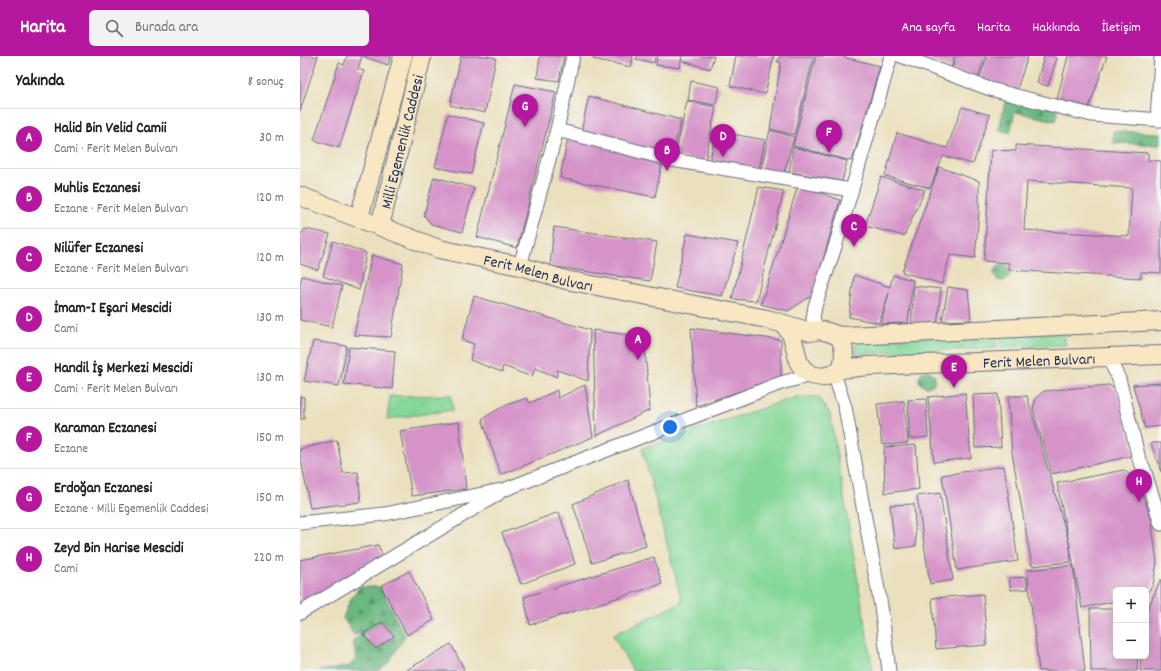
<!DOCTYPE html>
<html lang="tr">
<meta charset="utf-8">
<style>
:root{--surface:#fff;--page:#f2f2f2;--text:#222;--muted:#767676;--line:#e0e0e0;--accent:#b5179e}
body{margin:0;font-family:Dekko,sans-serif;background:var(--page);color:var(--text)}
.controls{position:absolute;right:12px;bottom:12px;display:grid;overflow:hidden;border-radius:6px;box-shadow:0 2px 10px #0003}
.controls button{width:36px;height:36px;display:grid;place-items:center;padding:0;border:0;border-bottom:1px solid var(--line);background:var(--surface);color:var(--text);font:20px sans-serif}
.you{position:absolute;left:370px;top:371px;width:14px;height:14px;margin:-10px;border:3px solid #fff;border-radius:50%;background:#1a73e8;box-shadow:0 0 0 6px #1a73e833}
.badge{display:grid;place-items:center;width:26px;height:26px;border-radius:50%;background:var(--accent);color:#fff;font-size:13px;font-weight:700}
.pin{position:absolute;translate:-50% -33px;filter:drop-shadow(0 1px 2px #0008)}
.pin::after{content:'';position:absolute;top:21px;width:14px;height:12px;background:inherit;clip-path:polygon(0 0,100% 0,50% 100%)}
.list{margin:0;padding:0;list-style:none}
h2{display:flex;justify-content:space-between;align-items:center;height:52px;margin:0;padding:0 16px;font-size:17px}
h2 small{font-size:13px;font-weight:400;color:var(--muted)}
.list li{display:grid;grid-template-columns:26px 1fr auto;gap:12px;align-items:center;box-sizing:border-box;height:60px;padding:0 16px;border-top:1px solid var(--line)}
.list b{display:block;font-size:15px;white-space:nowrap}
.list p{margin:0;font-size:13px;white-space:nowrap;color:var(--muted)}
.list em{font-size:13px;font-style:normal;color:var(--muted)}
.icon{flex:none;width:22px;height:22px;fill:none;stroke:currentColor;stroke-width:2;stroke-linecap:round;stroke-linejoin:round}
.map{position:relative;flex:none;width:861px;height:615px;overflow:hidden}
header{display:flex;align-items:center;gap:24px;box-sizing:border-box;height:56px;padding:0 20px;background:var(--accent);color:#fff}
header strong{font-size:19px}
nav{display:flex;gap:22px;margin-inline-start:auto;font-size:14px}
.search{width:280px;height:36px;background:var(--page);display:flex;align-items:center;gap:10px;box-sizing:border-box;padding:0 14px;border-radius:6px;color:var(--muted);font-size:15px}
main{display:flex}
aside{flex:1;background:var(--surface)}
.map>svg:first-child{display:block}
.grass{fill:url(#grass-tufts);stroke:#50847c}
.forest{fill:url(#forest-firs);stroke:#447470}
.green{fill:#85d899;stroke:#50847c}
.building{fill:#d593c8;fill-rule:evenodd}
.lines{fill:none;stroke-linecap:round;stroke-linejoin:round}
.street-casing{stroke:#646d7f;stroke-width:15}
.secondary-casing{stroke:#646d7f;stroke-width:20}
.street{stroke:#fff;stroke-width:13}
.secondary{stroke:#f9e7c3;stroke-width:18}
.labels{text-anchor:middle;stroke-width:3;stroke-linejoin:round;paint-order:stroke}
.street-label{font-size:16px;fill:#1b2f5e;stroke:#f6f6f2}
</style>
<header>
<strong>Harita</strong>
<div class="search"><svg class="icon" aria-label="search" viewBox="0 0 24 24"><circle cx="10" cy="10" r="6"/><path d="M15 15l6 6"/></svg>Burada ara</div>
<nav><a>Ana sayfa</a><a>Harita</a><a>Hakkında</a><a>İletişim</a></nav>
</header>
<main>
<aside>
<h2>Yakında<small>8 sonuç</small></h2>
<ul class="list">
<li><span class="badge">A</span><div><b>Halid Bin Velid Camii</b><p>Cami · Ferit Melen Bulvarı</p></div><em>30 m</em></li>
<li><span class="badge">B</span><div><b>Muhlis Eczanesi</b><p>Eczane · Ferit Melen Bulvarı</p></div><em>120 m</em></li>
<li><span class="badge">C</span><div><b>Nilüfer Eczanesi</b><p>Eczane · Ferit Melen Bulvarı</p></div><em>120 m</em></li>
<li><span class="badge">D</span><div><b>İmam-I Eşari Mescidi</b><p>Cami</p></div><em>130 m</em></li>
<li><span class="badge">E</span><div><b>Handil İş Merkezi Mescidi</b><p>Cami · Ferit Melen Bulvarı</p></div><em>130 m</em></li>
<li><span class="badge">F</span><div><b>Karaman Eczanesi</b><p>Eczane</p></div><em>150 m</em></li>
<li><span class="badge">G</span><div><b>Erdoğan Eczanesi</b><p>Eczane · Milli Egemenlik Caddesi</p></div><em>150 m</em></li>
<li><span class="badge">H</span><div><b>Zeyd Bin Harise Mescidi</b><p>Cami</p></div><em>220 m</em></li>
</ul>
</aside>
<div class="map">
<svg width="861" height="615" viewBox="0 0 861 615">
<defs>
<pattern id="grass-tufts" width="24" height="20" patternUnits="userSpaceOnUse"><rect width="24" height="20" fill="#85d899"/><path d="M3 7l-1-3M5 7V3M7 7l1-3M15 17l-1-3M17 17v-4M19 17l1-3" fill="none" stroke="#72ba86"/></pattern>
<pattern id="forest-firs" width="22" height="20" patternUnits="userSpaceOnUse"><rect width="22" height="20" fill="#6cb881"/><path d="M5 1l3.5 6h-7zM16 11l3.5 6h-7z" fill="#58966d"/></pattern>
</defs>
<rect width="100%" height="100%" fill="#f6f6f2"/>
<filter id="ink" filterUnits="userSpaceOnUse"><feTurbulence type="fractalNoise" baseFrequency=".025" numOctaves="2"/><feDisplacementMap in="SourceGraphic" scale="8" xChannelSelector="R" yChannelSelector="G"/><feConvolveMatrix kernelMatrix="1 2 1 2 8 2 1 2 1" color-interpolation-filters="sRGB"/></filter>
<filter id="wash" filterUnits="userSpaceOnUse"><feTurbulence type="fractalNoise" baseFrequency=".012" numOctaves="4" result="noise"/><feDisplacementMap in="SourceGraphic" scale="16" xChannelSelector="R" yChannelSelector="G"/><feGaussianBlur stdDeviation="0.9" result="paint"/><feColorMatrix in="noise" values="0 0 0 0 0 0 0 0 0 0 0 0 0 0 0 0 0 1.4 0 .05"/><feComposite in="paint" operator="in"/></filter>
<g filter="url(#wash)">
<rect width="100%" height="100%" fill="#ebe0bd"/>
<!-- grass -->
<g class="grass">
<path d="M763,277L766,289L701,291L700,280Z"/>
<path d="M696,278L697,292L556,298V284Z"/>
<path d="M151,339L153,354L87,363L90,340Z"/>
</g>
<!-- forest -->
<g class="forest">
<path d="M718,44L758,53L756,65L715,56L710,77L699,74L705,46Z"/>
<path d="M813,75L861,77V89L813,87Z"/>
<circle cx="702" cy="217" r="8"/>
<circle cx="627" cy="323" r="8"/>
<path d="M59,531H80L105,580L88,607L78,615H19L50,610L56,603L53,584L62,579L76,593L95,580L82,565L64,577L54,579L43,562L50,544Z"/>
</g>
<!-- green -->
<path class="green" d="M496,341H518L530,358L573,615H333L313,579L382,546L342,392Z"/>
<g id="blocks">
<!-- building -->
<g class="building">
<path d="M0,0H18L0,55Z"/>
<path d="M47,0H91L88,9L62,0L58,13L64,15L39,92L14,84L39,7L44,9Z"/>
<path d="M161,0H188L196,2L185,57L150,49Z"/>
<path d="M240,0H264L259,25L237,22Z"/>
<path d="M294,0H333L331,11L293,3Z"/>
<path d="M337,0H355L354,7L336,3Z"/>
<path d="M357,0H382L380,12L356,9Z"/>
<path d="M384,0H414L410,13L383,5Z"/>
<path d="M436,0H474L465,38L430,30Z"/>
<path d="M480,0H514L494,79L470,73L481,6H477Z"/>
<path d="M516,0H539L580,10L552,105L493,90Z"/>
<path d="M616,0H654L651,13Z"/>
<path d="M656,0H685L678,22L652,14Z"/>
<path d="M687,0H728L717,33L679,24Z"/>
<path d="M744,0H750L757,2L748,30L737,27Z"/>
<path d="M768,0H807L789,51L757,43Z"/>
<path d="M391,25L420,31L415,49L388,44Z"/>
<path d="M215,28L256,36L217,192L177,181Z"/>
<path d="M289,40L381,64L372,100L285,78L282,71Z"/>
<path d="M387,45L416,51L405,106L375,100Z"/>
<path d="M662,51L690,59L673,108L643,100L630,132L585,120L597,77L647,92Z"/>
<path d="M148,58L184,67L171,118L135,111Z"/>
<path d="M470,74L494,81L484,117L461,113Z"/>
<path d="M416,75L465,84L459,113L410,103Z"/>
<path d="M272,80L363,102L355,141L260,122L267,86Z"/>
<path d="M716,89L848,97V104L861,105V217L841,216V222L709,214V207L684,205L691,94L716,95ZM727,125L832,132L829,180L724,174Z"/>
<path d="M493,91L547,105L542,125L489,116Z"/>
<path d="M639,111L679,125V156L675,202L650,199L642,228L602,216Z"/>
<path d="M134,121L174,132L162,176L131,168L124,159Z"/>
<path d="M581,121L625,134L604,180L565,170Z"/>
<path d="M498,129L540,144L513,239L488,255L461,248L478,195Z"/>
<path d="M459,131L484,135L456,245L432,243Z"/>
<path d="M254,171L357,186L350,225L250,210Z"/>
<path d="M5,173L30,178L18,214L0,208V181L1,178Z"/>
<path d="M387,178L438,187L422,240L375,232Z"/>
<path d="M33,185L66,197L59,234L23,220Z"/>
<path d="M72,199L103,208L91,281L54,279Z"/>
<path d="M554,219L590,231L593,219L613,224L608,267L581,268L589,237L579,267L549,261Z"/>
<path d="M2,220L42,230L32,271L0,264V229Z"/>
<path d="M614,230L641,233L637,270H611Z"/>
<path d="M648,231L668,234L671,264L642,265Z"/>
<path d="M174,240L290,274L288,325L257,314V321L235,312L232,321L203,310L202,316L170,304L174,288L162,284Z"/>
<path d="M391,272L481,284V321L396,350Z"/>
<path d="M293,274L344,281L350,354L296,380Z"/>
<path d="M13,285L47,290L39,330L4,325Z"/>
<path d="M49,291L95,295L92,333L44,328Z"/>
<path d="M861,327V370L845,372L833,329Z"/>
<path d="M285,329L293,381L201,419L182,363L204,350L227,342L230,347L257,334L258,342Z"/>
<path d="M809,329L817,335L835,399L752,418L733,353L736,342L744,335Z"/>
<path d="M665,337L671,402L634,406L628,341Z"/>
<path d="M698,338L701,391L675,392L673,339Z"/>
<path d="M0,340L4,341V363H0Z"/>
<path d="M708,340H727L770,490L771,506L732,510L712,397Z"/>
<path d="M626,343L628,381L609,383L608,344Z"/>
<path d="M604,345L608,387L582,389L577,348Z"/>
<path d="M159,366L166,433L112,440L100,375Z"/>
<path d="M37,384L43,417L58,416L61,446L10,452L0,398V393Z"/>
<path d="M851,387H861V416Z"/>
<path d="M616,389L619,433L585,437L584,391Z"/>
<path d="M704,410L718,505L657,514L642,419Z"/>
<path d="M824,414L831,420L835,419L851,461L857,507L853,529L846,539V534H816V545L782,552L757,427Z"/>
<path d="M328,424L346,490L292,507L273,448Z"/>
<path d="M640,437L653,524L630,528L617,440Z"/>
<path d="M614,448L616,490L595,493L590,449Z"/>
<path d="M259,456L275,508L221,528L202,477Z"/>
<path d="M78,489L83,500L0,552V504Z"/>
<path d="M354,501L362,528L230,569L224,541Z"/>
<path d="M773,509L785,615H739L727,514Z"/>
<path d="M109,515L134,564L107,579L81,530Z"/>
<path d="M726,521L728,533L711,534L709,522Z"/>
<path d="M861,523V615H840L841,600H846V557Z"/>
<path d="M683,538L687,589L636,593L632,542Z"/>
<path d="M790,553H816V600H838L837,615H791Z"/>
<path d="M82,566L94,580L76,593L63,578Z"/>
<path d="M151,588L164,613L160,615H105Z"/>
</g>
</g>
</g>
<g filter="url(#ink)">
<use href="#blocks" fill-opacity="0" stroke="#646d7f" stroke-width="1"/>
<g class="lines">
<!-- street casing -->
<g class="street-casing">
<g id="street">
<path d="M601,0L690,33L763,52L792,59L861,64"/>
<path d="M857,64L861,2"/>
<path d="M257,74L372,104L551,134"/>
<path d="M220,210L257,74L273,0"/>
<path d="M518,274L513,263L515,250L535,191L591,0"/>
<path d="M808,301L819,323L839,403L844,413L861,468"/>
<path d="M534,318L545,351L581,550L589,615"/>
<path d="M0,467L85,458L206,433L481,327L511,319"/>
<path d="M0,557L198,438"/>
</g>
</g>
<!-- secondary casing -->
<g class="secondary-casing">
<g id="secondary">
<path id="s1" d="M0,140L139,193L220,210L266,224L467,263L511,276L518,274L528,276L539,280L571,279L861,265"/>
<path d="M59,162L103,0"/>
<path id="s2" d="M80,170L122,0"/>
<path id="s3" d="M484,268L492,280L499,307L503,313L511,319L523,321L534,318L541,313L569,310L861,299"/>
<path d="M539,280C545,291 546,301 541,313"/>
</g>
</g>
<!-- street -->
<use href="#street" class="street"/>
<!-- secondary -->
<use href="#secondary" class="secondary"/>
</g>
</g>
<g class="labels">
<!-- street labels -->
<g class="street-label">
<text dy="6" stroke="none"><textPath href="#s2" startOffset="87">Milli Egemenlik Caddesi</textPath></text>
<text dy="6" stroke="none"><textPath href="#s1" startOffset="251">Ferit Melen Bulvarı</textPath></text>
<text dy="6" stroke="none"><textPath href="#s3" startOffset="290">Ferit Melen Bulvarı</textPath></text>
</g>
</g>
</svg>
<div class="controls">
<button>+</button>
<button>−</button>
</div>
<div class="you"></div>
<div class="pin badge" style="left:338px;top:304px">A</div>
<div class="pin badge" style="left:367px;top:115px">B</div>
<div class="pin badge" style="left:554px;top:191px">C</div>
<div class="pin badge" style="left:423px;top:101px">D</div>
<div class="pin badge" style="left:654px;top:332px">E</div>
<div class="pin badge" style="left:529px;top:97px">F</div>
<div class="pin badge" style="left:225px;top:71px">G</div>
<div class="pin badge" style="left:839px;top:446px">H</div>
</div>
</main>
